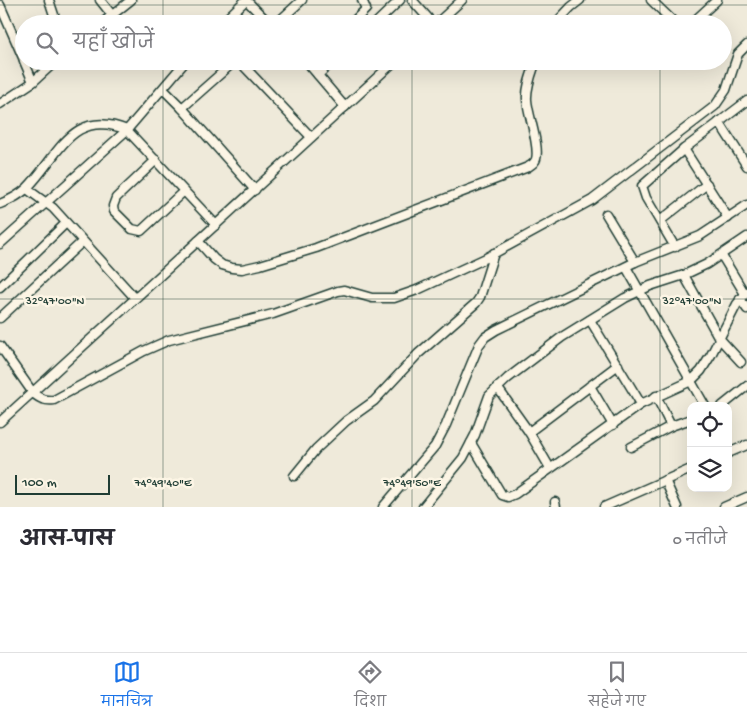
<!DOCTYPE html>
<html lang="hi">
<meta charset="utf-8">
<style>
:root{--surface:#fff;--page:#f7f7f7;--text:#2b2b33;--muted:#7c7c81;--line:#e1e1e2;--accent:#1a73e8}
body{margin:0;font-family:"Gochi Hand","Playpen Sans Deva",sans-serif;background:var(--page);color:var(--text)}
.controls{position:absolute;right:15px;bottom:15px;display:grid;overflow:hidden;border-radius:10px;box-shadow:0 5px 20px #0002}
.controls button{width:45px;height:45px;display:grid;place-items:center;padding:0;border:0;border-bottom:1px solid var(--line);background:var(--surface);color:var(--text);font:25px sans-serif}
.scale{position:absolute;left:15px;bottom:12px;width:95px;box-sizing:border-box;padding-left:5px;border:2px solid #1f3d34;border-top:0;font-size:14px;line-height:18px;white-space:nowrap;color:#1f3d34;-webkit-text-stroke:4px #fcf5e5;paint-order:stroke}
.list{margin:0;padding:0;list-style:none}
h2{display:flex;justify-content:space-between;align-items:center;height:65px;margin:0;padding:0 20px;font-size:21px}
h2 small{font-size:16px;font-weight:400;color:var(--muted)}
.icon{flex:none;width:28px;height:28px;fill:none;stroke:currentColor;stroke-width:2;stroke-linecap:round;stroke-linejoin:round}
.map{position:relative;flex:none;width:747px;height:507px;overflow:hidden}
.search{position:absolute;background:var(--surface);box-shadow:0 5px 20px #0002;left:15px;right:15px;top:15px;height:55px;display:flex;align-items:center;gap:12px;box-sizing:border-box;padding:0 18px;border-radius:28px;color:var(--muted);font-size:19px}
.sheet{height:145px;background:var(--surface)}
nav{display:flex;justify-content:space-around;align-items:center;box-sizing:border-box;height:70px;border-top:1px solid var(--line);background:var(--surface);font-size:14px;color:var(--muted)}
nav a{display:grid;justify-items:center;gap:2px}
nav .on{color:var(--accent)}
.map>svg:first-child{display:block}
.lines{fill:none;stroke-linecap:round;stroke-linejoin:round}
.minor-casing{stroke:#1f3d34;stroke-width:11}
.minor{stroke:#fcf5e5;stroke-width:8}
.ticks{fill:none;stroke:#1f3d34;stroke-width:1;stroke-opacity:0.45}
.ticks-label{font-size:12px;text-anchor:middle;fill:#1f3d34;stroke:#fcf5e5;stroke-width:5;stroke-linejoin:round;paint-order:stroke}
</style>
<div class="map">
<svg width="747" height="507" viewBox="0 0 747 507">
<rect width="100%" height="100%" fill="#efeada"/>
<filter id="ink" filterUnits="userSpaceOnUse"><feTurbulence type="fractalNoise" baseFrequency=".02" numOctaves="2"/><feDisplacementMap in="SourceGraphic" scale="10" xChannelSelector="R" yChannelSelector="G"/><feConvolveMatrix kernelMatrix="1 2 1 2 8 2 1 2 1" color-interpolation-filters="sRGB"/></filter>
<g filter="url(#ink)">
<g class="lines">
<!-- minor casing -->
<g class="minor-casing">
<g id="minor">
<path d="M49,0L57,24"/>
<path d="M100,0L112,15"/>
<path d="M246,0L270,24"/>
<path d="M412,0L428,18L429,21L426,24"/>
<path d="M651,0L676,24"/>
<path d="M0,5L24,60"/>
<path d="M101,24L131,0"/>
<path d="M221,24L246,0"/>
<path d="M276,24L302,0"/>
<path d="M351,24L366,9L362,0"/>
<path d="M375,24L400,0"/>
<path d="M436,24L462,0"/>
<path d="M555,24L571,7L580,0"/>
<path d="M691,24L717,0"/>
<path d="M24,61L33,82"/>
<path d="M239,61L311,137"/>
<path d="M306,61L345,107"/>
<path d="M318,75L333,61"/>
<path d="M163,89L182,108L255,190"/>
<path d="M0,104L33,82L56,61"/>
<path d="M182,108L235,61"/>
<path d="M719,122L747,166"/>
<path d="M684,149L728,218"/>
<path d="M156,160L116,198L113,206L114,211L132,229L141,231L184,191"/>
<path d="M27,189L53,208L135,298"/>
<path d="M0,204C10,200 19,196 27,188C59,156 72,107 127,130L216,225"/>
<path d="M606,214L635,262"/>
<path d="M660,221L707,184"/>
<path d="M198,241L214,259L222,265L232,268L242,269L260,265L316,248L528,167C531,165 535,163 536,159C540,146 528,115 527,100C526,87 532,73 536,61"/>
<path d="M0,244L127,130L186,61"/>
<path d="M675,247L646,198L642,186L684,149L747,101"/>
<path d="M722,256L745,294"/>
<path d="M626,267L705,406"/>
<path d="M684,275L719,338L741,362"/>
<path d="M0,287L66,223"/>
<path d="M740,299L747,309"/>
<path d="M0,318L82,242"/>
<path d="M590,320L641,404"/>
<path d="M0,346L33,393C40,399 45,401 54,400L144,351L169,340L273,314L338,291L344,290L372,298H394L417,290L484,259L592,200L715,106L726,90L738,54L747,45"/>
<path d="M590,386L613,425"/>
<path d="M497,387L529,432L550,468"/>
<path d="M656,396L671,426"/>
<path d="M722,406L747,386"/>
<path d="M0,422L395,61"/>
<path d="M529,432L618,365"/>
<path d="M471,443L502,495L508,497L515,494L641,404L691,381L701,371L711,355L737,304L747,292"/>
<path d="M631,447L671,426L691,419"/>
<path d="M728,453L747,445"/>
<path d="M294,476L316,449L346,421L374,401L418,354L476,303L480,297L494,253"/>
<path d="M665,480L677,507"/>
<path d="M555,502L556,507"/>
<path d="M383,507L435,446L446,425L479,345L485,337L496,330L635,262L700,236L747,205"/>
<path d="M423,507L463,458L475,435L489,396L508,378L562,337L625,298L650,286L684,275L707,264L747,237"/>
<path d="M604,507L691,469"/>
<path d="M724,507L747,497"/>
</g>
</g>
<!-- minor -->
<use href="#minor" class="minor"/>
</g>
</g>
<!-- ticks -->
<path class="ticks" d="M163,0V24M412,0V24M660,0V24M0,5H747M163,61V507M412,61V507M660,61V507M0,299H747"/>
<g class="ticks-label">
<text x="55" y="304">32°47'00"N</text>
<text x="692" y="304">32°47'00"N</text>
<text x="163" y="486">74°49'40"E</text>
<text x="412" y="486">74°49'50"E</text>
</g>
</svg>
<div class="controls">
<button><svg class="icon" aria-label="locate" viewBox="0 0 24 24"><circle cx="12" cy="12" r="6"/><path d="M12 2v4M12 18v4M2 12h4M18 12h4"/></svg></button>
<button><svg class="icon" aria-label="layers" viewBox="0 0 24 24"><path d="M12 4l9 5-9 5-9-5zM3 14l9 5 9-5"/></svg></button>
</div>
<div class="scale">100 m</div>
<div class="search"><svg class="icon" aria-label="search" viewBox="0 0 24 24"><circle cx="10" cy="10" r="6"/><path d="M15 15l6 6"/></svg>यहाँ खोजें</div>
</div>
<section class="sheet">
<h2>आस-पास<small>0 नतीजे</small></h2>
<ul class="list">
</ul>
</section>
<nav>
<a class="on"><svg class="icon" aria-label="map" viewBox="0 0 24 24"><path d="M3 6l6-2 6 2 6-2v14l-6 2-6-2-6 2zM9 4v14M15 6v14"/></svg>मानचित्र</a>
<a><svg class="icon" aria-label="directions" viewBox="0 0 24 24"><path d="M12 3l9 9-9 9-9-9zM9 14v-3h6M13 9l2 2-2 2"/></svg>दिशा</a>
<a><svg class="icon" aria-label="saved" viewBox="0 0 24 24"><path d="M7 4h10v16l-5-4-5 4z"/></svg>सहेजे गए</a>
</nav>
